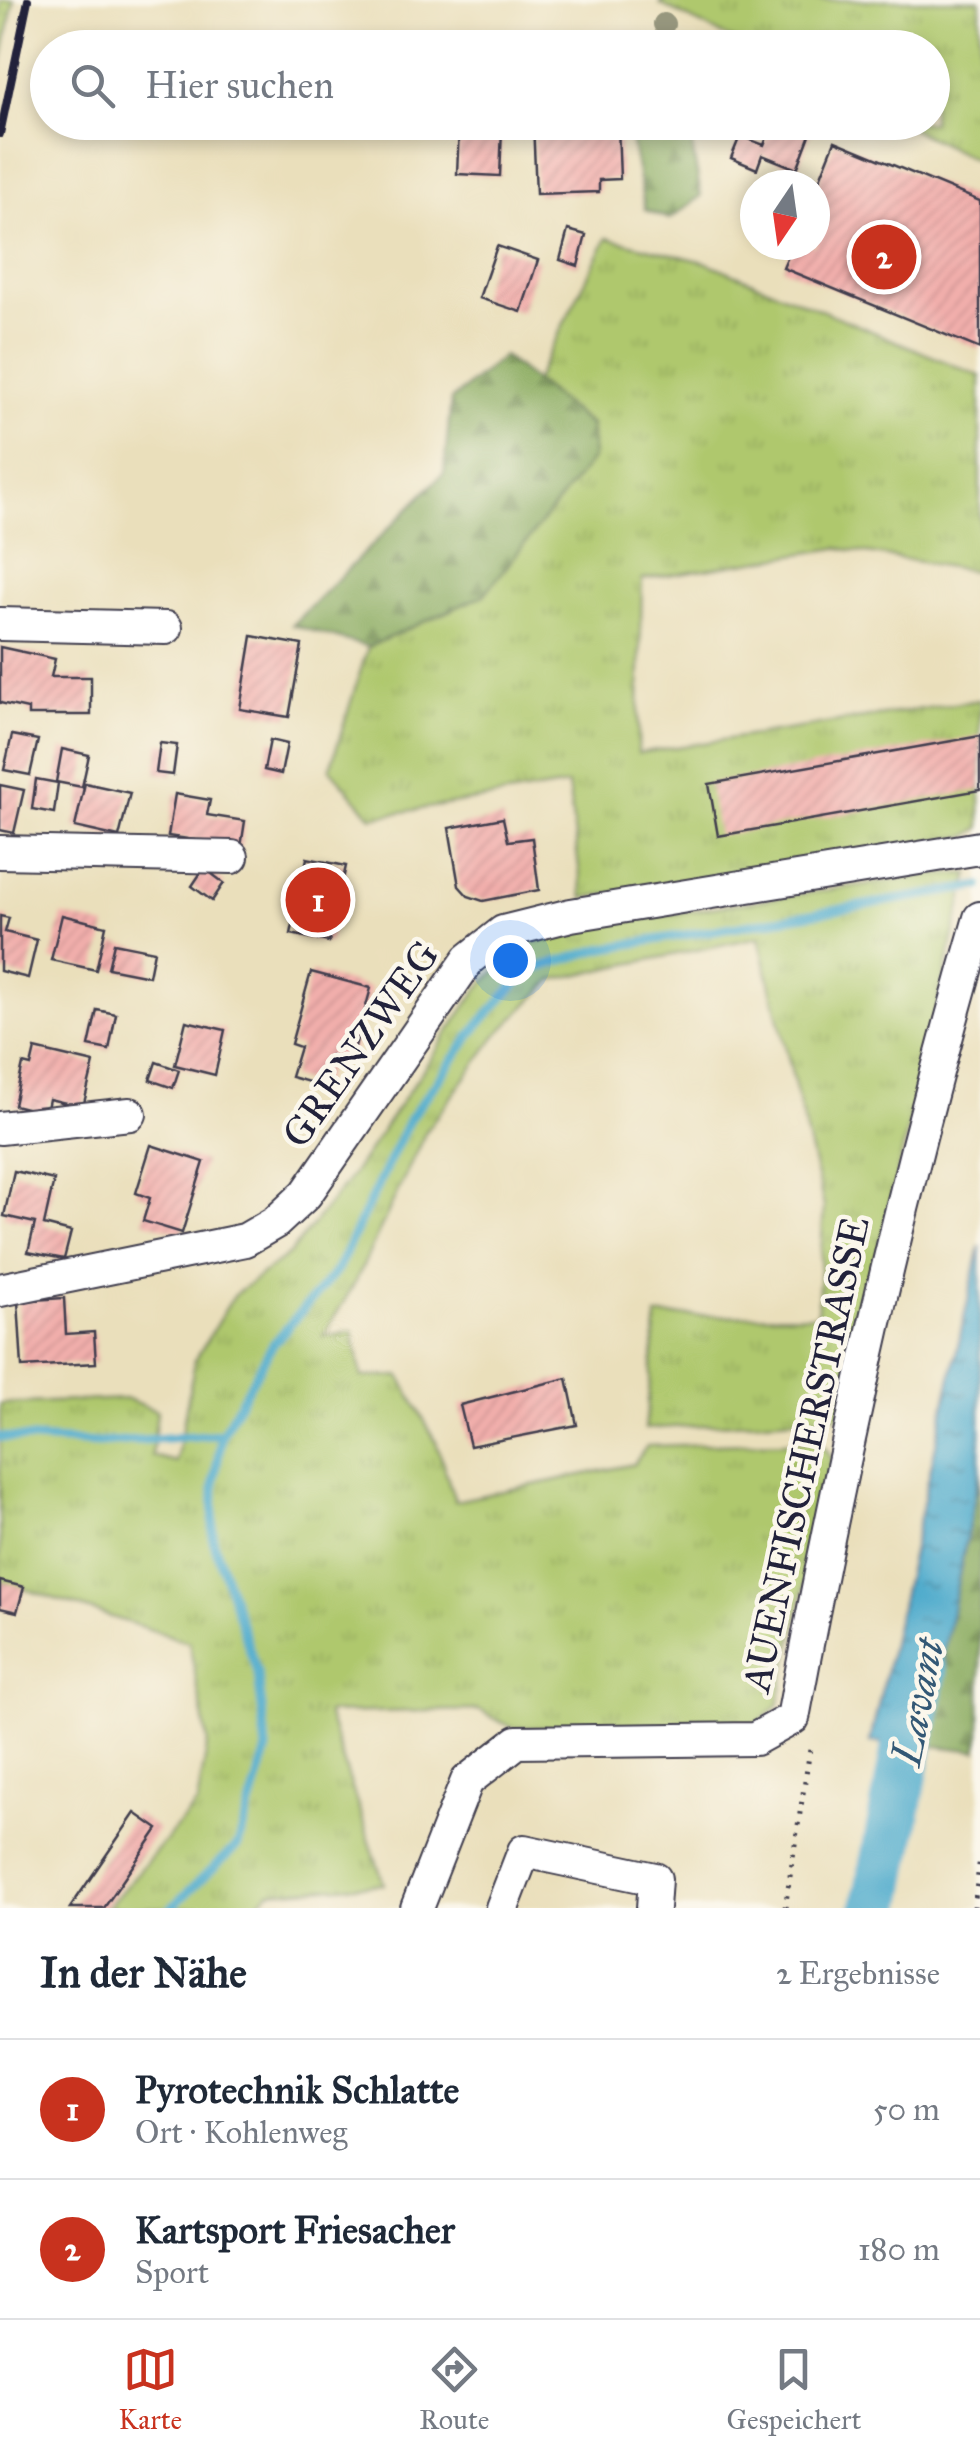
<!DOCTYPE html>
<html lang="de">
<meta charset="utf-8">
<style>
:root{--surface:#fff;--page:#f2f2f3;--text:#1f2937;--muted:#747a83;--line:#e0e1e3;--accent:#c8321e}
body{margin:0;font-family:"IM FELL Great Primer",serif;background:var(--page);color:var(--text)}
.compass{position:absolute;left:740px;top:170px;width:90px;height:90px;border-radius:50%;background:var(--surface);box-shadow:0 5px 15px #0003;rotate:193deg}
.you{position:absolute;left:510px;top:960px;width:35px;height:35px;margin:-25px;border:8px solid #fff;border-radius:50%;background:#1a73e8;box-shadow:0 0 0 15px #1a73e833}
.badge{display:grid;place-items:center;width:65px;height:65px;border-radius:50%;background:var(--accent);color:#fff;font-size:32px;font-weight:700}
.pin{position:absolute;translate:-50% -50%;border:5px solid #fff;box-shadow:0 2px 10px #0006}
.list{margin:0;padding:0;list-style:none}
h2{display:flex;justify-content:space-between;align-items:center;height:130px;margin:0;padding:0 40px;font-size:42px}
h2 small{font-size:32px;font-weight:400;color:var(--muted)}
.list li{display:grid;grid-template-columns:65px 1fr auto;gap:30px;align-items:center;box-sizing:border-box;height:140px;padding:0 40px;border-top:2px solid var(--line)}
.list b{display:block;font-size:38px;white-space:nowrap}
.list p{margin:0;font-size:32px;white-space:nowrap;color:var(--muted)}
.list em{font-size:32px;font-style:normal;color:var(--muted)}
.icon{flex:none;width:55px;height:55px;fill:none;stroke:currentColor;stroke-width:2;stroke-linecap:round;stroke-linejoin:round}
.map{position:relative;flex:none;width:980px;height:1908px;overflow:hidden}
.search{position:absolute;background:var(--surface);box-shadow:0 5px 15px #0003;left:30px;right:30px;top:30px;height:110px;display:flex;align-items:center;gap:25px;box-sizing:border-box;padding:0 35px;border-radius:55px;color:var(--muted);font-size:38px}
.sheet{height:410px;background:var(--surface)}
nav{display:flex;justify-content:space-around;align-items:center;box-sizing:border-box;height:140px;border-top:2px solid var(--line);background:var(--surface);font-size:28px;color:var(--muted)}
nav a{display:grid;justify-items:center;gap:5px}
nav .on{color:var(--accent)}
.map>svg:first-child{display:block}
.grass{fill:url(#grass-tufts);stroke:#687554;stroke-width:2.5}
.forest{fill:url(#forest-firs);stroke:#56674e;stroke-width:2.5}
.water{fill:url(#water-ripples);stroke:#386684;stroke-width:2.5}
.lines{fill:none;stroke-linecap:round;stroke-linejoin:round}
.stream{stroke:#4daacc;stroke-width:9}
.river{stroke:#4daacc;stroke-width:52}
.building{fill:url(#building-hatch)}
.minor-casing{stroke:#403e4e;stroke-width:36}
.path{stroke:#403e4e;stroke-width:5;stroke-dasharray:2.5 8;stroke-linecap:butt}
.minor{stroke:#fff;stroke-width:32}
.rail{stroke:#22223b;stroke-width:8}
.tree{fill:#97977e}
.labels{text-anchor:middle;stroke-width:9;stroke-linejoin:round;paint-order:stroke}
.street-label{font-size:40px;fill:#22223b;stroke:#fbf7ec}
.water-label{font-size:42px;font-style:italic;fill:#335875;stroke:#fbf7ec}
</style>
<div class="map">
<svg width="980" height="1908" viewBox="0 0 980 1908">
<defs>
<pattern id="grass-tufts" width="24" height="20" patternUnits="userSpaceOnUse" patternTransform="scale(2.5)"><rect width="24" height="20" fill="#afc86d"/><path d="M3 7l-1-3M5 7V3M7 7l1-3M15 17l-1-3M17 17v-4M19 17l1-3" fill="none" stroke="#96ac5f"/></pattern>
<pattern id="forest-firs" width="22" height="20" patternUnits="userSpaceOnUse" patternTransform="scale(2.5)"><rect width="22" height="20" fill="#8bac60"/><path d="M5 1l3.5 6h-7zM16 11l3.5 6h-7z" fill="#718c50"/></pattern>
<pattern id="water-ripples" width="26" height="14" patternUnits="userSpaceOnUse" patternTransform="scale(2.5)"><rect width="26" height="14" fill="#4daacc"/><path d="M2 4q2-2 4 0t4 0M15 11q2-2 4 0t4 0" fill="none" stroke="#408aa7"/></pattern>
<pattern id="building-hatch" width="6" height="6" patternUnits="userSpaceOnUse" patternTransform="scale(2.5)"><rect width="6" height="6" fill="#f2afac"/><path d="M-1 1l2-2M0 6l6-6M5 7l2-2" fill="none" stroke="#cf9695"/></pattern>
</defs>
<rect width="100%" height="100%" fill="#fbf7ec"/>
<filter id="ink" filterUnits="userSpaceOnUse"><feTurbulence type="fractalNoise" baseFrequency=".01" numOctaves="2"/><feDisplacementMap in="SourceGraphic" scale="20" xChannelSelector="R" yChannelSelector="G"/><feConvolveMatrix kernelMatrix="1 2 1 2 8 2 1 2 1" color-interpolation-filters="sRGB"/></filter>
<filter id="wash" filterUnits="userSpaceOnUse"><feTurbulence type="fractalNoise" baseFrequency=".0048" numOctaves="4" result="noise"/><feDisplacementMap in="SourceGraphic" scale="40" xChannelSelector="R" yChannelSelector="G"/><feGaussianBlur stdDeviation="2.25" result="paint"/><feColorMatrix in="noise" values="0 0 0 0 0 0 0 0 0 0 0 0 0 0 0 0 0 1.4 0 .05"/><feComposite in="paint" operator="in"/></filter>
<g filter="url(#wash)">
<rect width="100%" height="100%" fill="#eadfbb"/>
<!-- grass -->
<g class="grass">
<path d="M0,0H14L0,71Z"/>
<path d="M661,0H980V162L899,123L932,122V48L747,47L660,4Z"/>
<path d="M607,238L705,262L980,376V572L837,548L642,579L638,753L980,700V828L968,836L583,898L568,785L372,817L330,769L368,647L484,595L591,425L535,381Z"/>
<path d="M969,873L839,1416L645,1429L657,1316L817,1315L824,1206L759,937L552,980L497,1035L426,1131L355,1283L323,1336L353,1331L362,1377L400,1376L436,1442L455,1501L634,1464L647,1446L821,1441L832,1458L778,1706L756,1724L512,1728L479,1710L327,1713L384,1884L270,1892L252,1908H107L197,1804L208,1742L189,1642L0,1581V1404L127,1399L157,1411L152,1456L176,1462L195,1360L234,1295L289,1254L352,1175L477,990L519,947L596,925L928,875Z"/>
</g>
<!-- forest -->
<g class="forest">
<path d="M628,123H688L701,196L670,219L645,210Z"/>
<path d="M503,356L591,426L593,458L484,595L368,647L292,625L444,473L451,400Z"/>
<path d="M980,1470V1737L977,1751L925,1745Z"/>
</g>
<!-- water -->
<path class="water" d="M980,1246V1470L925,1745L870,1742Z"/>
<g class="lines">
<!-- stream -->
<g class="stream">
<path d="M0,1437L99,1443L222,1434"/>
<path d="M171,1908L238,1845L267,1750L258,1675L213,1540L214,1482L222,1434L273,1344L337,1270L410,1118L481,1022L528,971L600,949L980,886"/>
</g>
<!-- river -->
<path class="river" d="M877,1908L921,1673"/>
</g>
<g id="blocks">
<!-- building -->
<g class="building">
<path d="M533,122L618,125L620,179L599,180V192L536,194Z"/>
<path d="M773,122L811,132L797,169L762,155L757,169L731,158L740,136L764,145Z"/>
<path d="M459,127L502,129L500,176L457,174Z"/>
<path d="M835,141L980,201V349L783,268L793,245H815V191Z"/>
<path d="M568,230L586,235L578,266L560,260Z"/>
<path d="M497,246L538,260L521,312L479,298Z"/>
<path d="M252,636L302,645L289,717L240,709Z"/>
<path d="M0,647L55,659L51,677H91V715H28V709L0,703Z"/>
<path d="M12,735L38,740L30,775L4,770Z"/>
<path d="M980,736V790L718,836L709,784Z"/>
<path d="M270,740L287,744L281,774L264,770Z"/>
<path d="M160,743L177,745L173,775L156,773Z"/>
<path d="M62,749L89,755L82,787L56,782Z"/>
<path d="M36,779L58,783L54,813L32,809Z"/>
<path d="M85,783L130,793L119,837L75,827Z"/>
<path d="M0,785L24,790L14,833L0,830Z"/>
<path d="M175,794L210,800L207,815L245,821L241,847L168,836Z"/>
<path d="M503,818L508,841L532,838L539,890L483,901L468,896L459,886L449,828Z"/>
<path d="M307,858L346,866L329,942L291,934Z"/>
<path d="M204,868L224,883L212,901L192,886Z"/>
<path d="M62,915L106,926L96,970L51,960Z"/>
<path d="M0,916L9,918L5,932L37,940L28,978L0,971Z"/>
<path d="M114,943L154,951L149,976L108,968Z"/>
<path d="M311,972L371,988L351,1061L331,1055L323,1086L291,1077L300,1047L291,1044Z"/>
<path d="M97,1010L116,1014L109,1050L89,1046Z"/>
<path d="M186,1021L225,1030L215,1075L175,1065Z"/>
<path d="M35,1049L94,1063L83,1107L49,1099L46,1113L14,1105L23,1064L31,1066Z"/>
<path d="M156,1062L179,1070L173,1088L150,1080Z"/>
<path d="M151,1145L204,1162L182,1233L143,1221L150,1198L136,1193Z"/>
<path d="M14,1171L54,1180L44,1225L71,1232L64,1259L28,1252L35,1223L4,1216Z"/>
<path d="M64,1298L66,1334L94,1332L96,1363L22,1367L18,1301Z"/>
<path d="M567,1378L577,1425L470,1446L460,1405Z"/>
<path d="M0,1581L24,1587L17,1612L0,1608Z"/>
<path d="M135,1813L158,1829L104,1908H70Z"/>
</g>
</g>
</g>
<g filter="url(#ink)">
<use href="#blocks" fill-opacity="0" stroke="#403e4e" stroke-width="2.5"/>
<g class="lines">
<!-- minor casing -->
<g class="minor-casing">
<g id="minor">
<path d="M0,624L166,628"/>
<path d="M0,852L232,857"/>
<path d="M0,1128L130,1114"/>
<path d="M0,1290L245,1240L276,1222L306,1194L469,959L503,932L571,915L980,848"/>
<path d="M417,1908L467,1781L517,1742L755,1739L793,1718C843,1449 903,1181 980,918"/>
<path d="M502,1908L524,1851L655,1879L653,1908"/>
</g>
</g>
<!-- path -->
<g class="path">
<path d="M785,1908L811,1743"/>
<path d="M974,1908L980,1857"/>
</g>
<!-- minor -->
<use href="#minor" class="minor"/>
<!-- rail -->
<path class="rail" d="M0,134L28,0"/>
</g>
<!-- trees -->
<circle class="tree" cx="664" cy="24" r="11"/>
</g>
<g class="labels">
<!-- street labels -->
<g class="street-label">
<text transform="translate(360 1044) rotate(-55)" y="14">GRENZWEG</text>
<text transform="translate(805 1454) rotate(-78)" y="14">AUENFISCHERSTRASSE</text>
</g>
<!-- water labels -->
<g class="water-label">
<text transform="translate(917 1702) rotate(-79)" y="15">Lavant</text>
</g>
</g>
</svg>
<svg class="compass" viewBox="-18 -18 36 36"><path d="M0-13l5 13h-10z" fill="#e53935"/><path d="M0 13l5-13h-10z" fill="#747a83"/></svg>
<div class="you"></div>
<div class="pin badge" style="left:318px;top:900px">1</div>
<div class="pin badge" style="left:884px;top:257px">2</div>
<div class="search"><svg class="icon" aria-label="search" viewBox="0 0 24 24"><circle cx="10" cy="10" r="6"/><path d="M15 15l6 6"/></svg>Hier suchen</div>
</div>
<section class="sheet">
<h2>In der Nähe<small>2 Ergebnisse</small></h2>
<ul class="list">
<li><span class="badge">1</span><div><b>Pyrotechnik Schlatte</b><p>Ort · Kohlenweg</p></div><em>50 m</em></li>
<li><span class="badge">2</span><div><b>Kartsport Friesacher</b><p>Sport</p></div><em>180 m</em></li>
</ul>
</section>
<nav>
<a class="on"><svg class="icon" aria-label="map" viewBox="0 0 24 24"><path d="M3 6l6-2 6 2 6-2v14l-6 2-6-2-6 2zM9 4v14M15 6v14"/></svg>Karte</a>
<a><svg class="icon" aria-label="directions" viewBox="0 0 24 24"><path d="M12 3l9 9-9 9-9-9zM9 14v-3h6M13 9l2 2-2 2"/></svg>Route</a>
<a><svg class="icon" aria-label="saved" viewBox="0 0 24 24"><path d="M7 4h10v16l-5-4-5 4z"/></svg>Gespeichert</a>
</nav>
